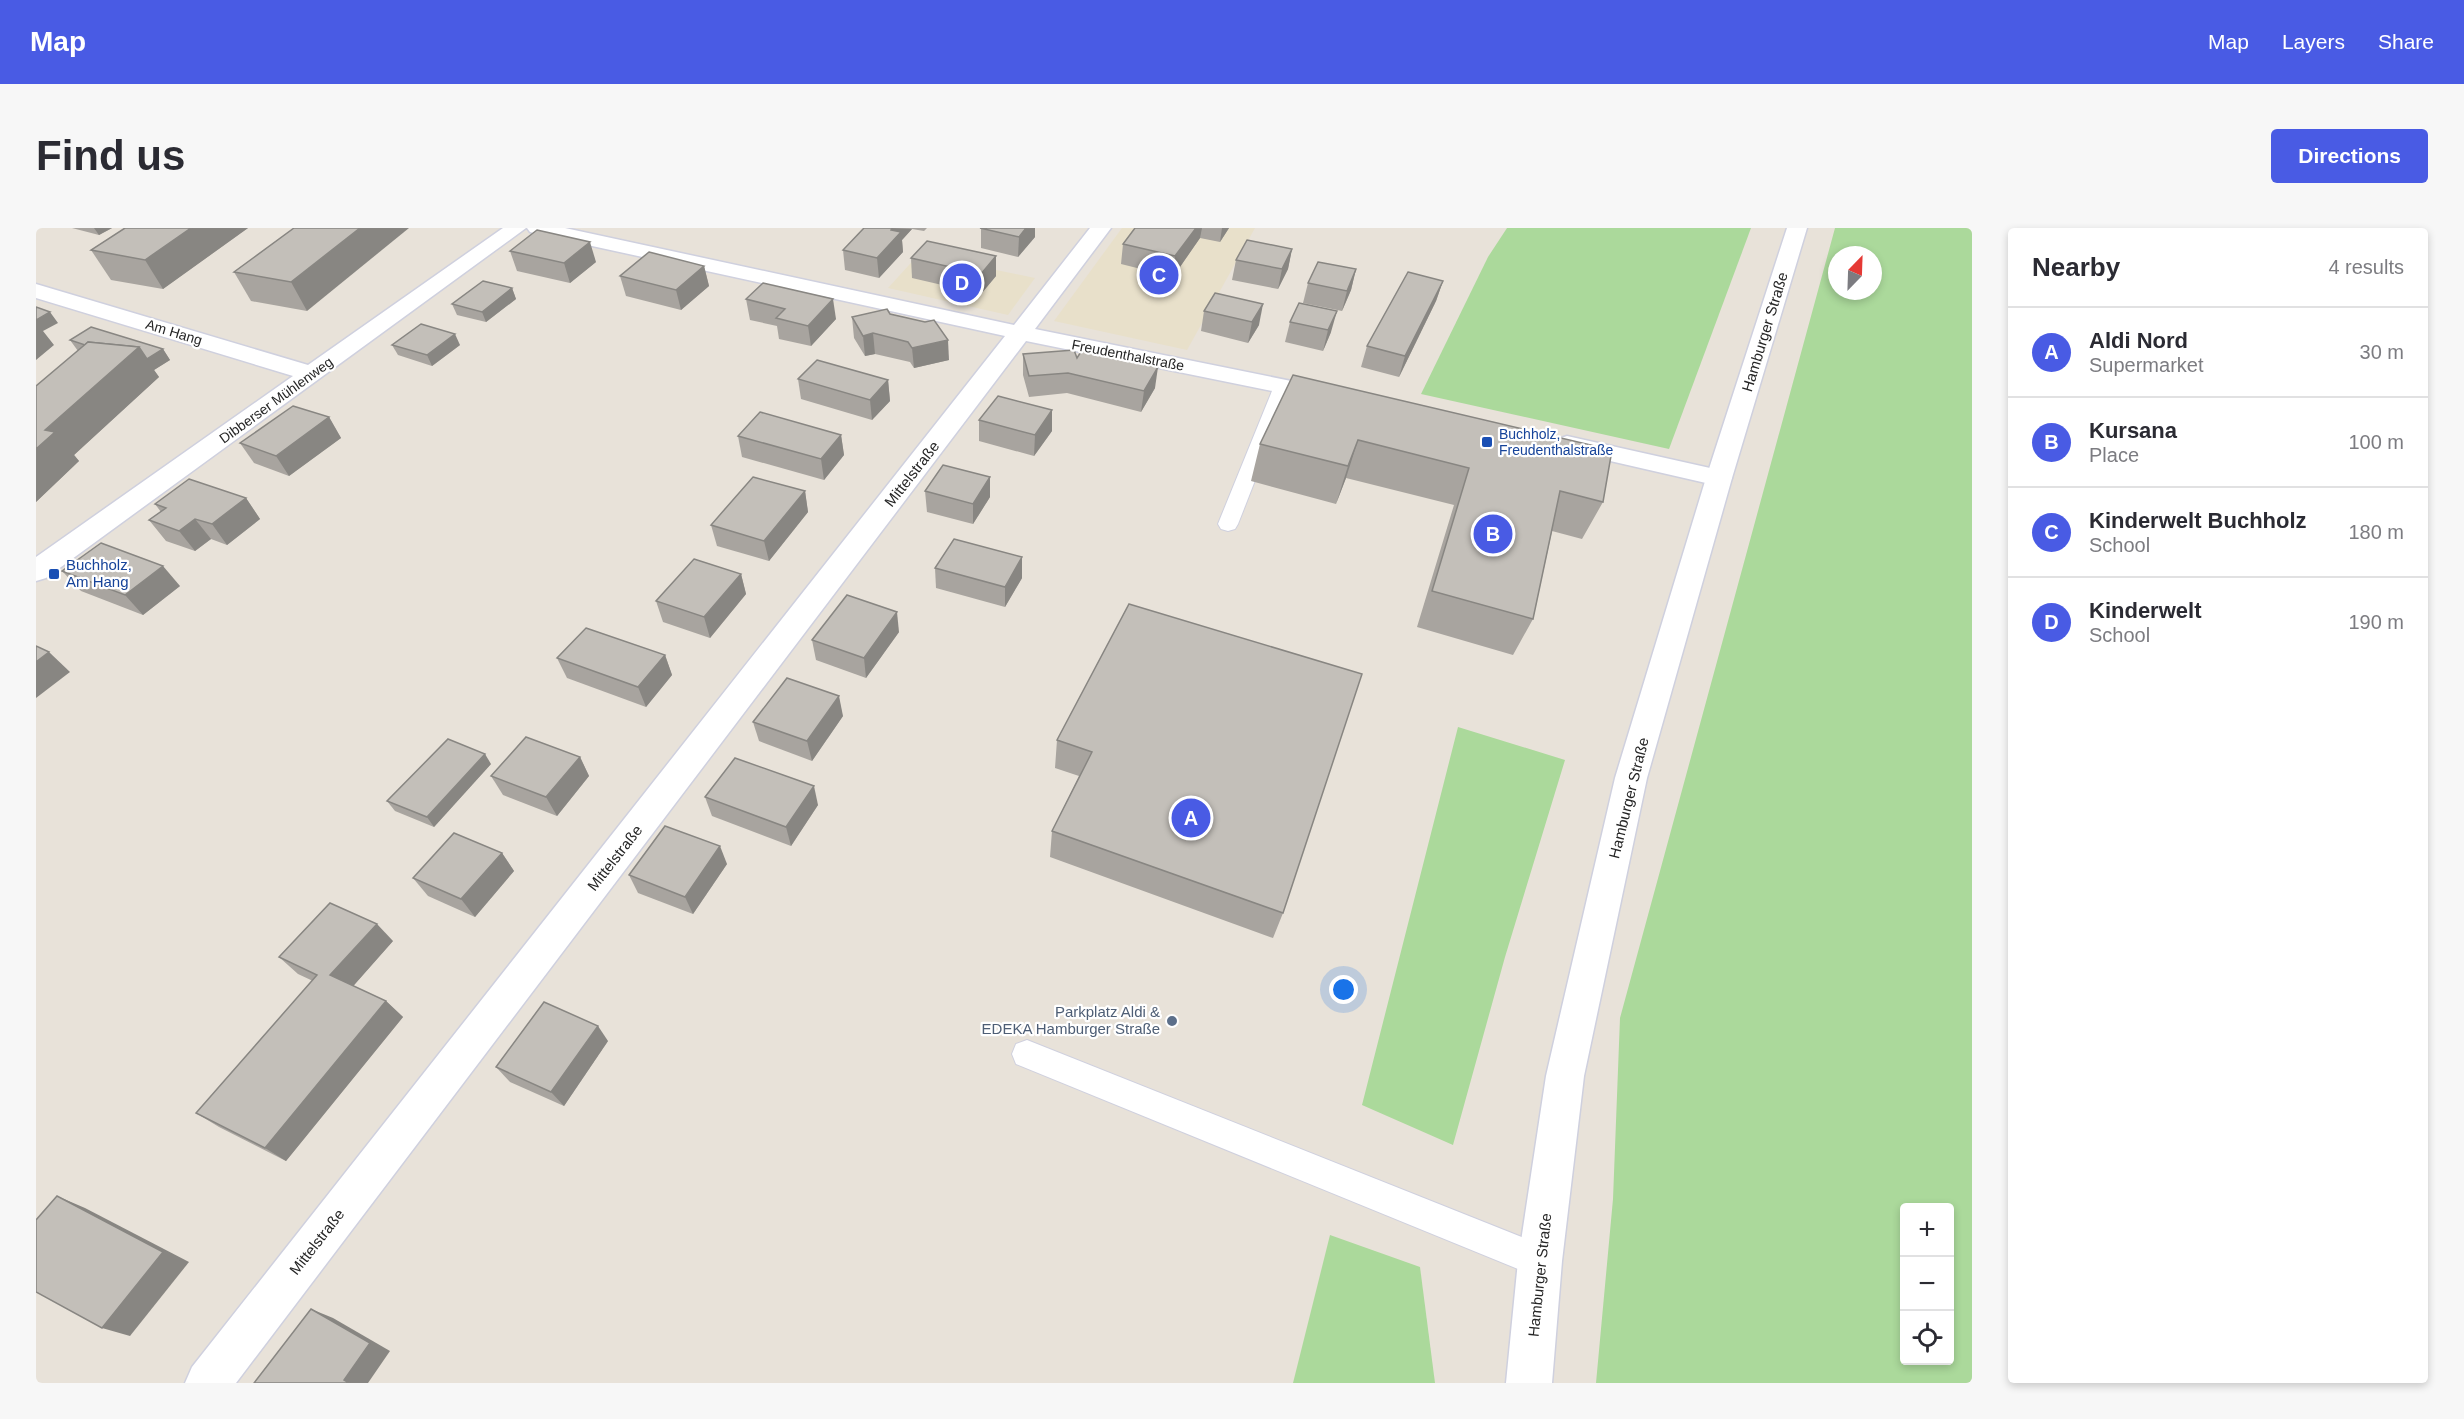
<!DOCTYPE html>
<meta charset="utf-8">
<style>
:root{--surface:#fff;--page:#f7f7f7;--text:#2b2b33;--muted:#7c7c81;--line:#e1e1e2;--accent:#495be4}
body{margin:0;font-family:Helvetica,sans-serif;background:var(--page);color:var(--text)}
.controls{position:absolute;right:18px;bottom:18px;display:grid;overflow:hidden;border-radius:6px;box-shadow:0 3px 9px #0003}
.controls button{width:54px;height:54px;display:grid;place-items:center;padding:0;border:0;border-bottom:2px solid var(--line);background:var(--surface);color:var(--text);font:30px sans-serif}
.compass{position:absolute;left:1792px;top:18px;width:54px;height:54px;border-radius:50%;background:var(--surface);box-shadow:0 3px 9px #0003;rotate:23deg}
.you{position:absolute;left:1308px;top:762px;width:21px;height:21px;margin:-15px;border:4px solid #fff;border-radius:50%;background:#1a73e8;box-shadow:0 0 0 9px #1a73e833}
.badge{display:grid;place-items:center;width:39px;height:39px;border-radius:50%;background:var(--accent);color:#fff;font-size:20px;font-weight:700}
.pin{position:absolute;translate:-50% -50%;border:3px solid #fff;box-shadow:0 2px 6px #0006}
.list{margin:0;padding:0;list-style:none}
h2{display:flex;justify-content:space-between;align-items:center;height:78px;margin:0;padding:0 24px;font-size:26px}
h2 small{font-size:20px;font-weight:400;color:var(--muted)}
.list li{display:grid;grid-template-columns:39px 1fr auto;gap:18px;align-items:center;box-sizing:border-box;height:90px;padding:0 24px;border-top:2px solid var(--line)}
.list b{display:block;font-size:22px;white-space:nowrap}
.list p{margin:0;font-size:20px;white-space:nowrap;color:var(--muted)}
.list em{font-size:20px;font-style:normal;color:var(--muted)}
.icon{flex:none;width:33px;height:33px;fill:none;stroke:currentColor;stroke-width:2;stroke-linecap:round;stroke-linejoin:round}
.map{position:relative;flex:none;width:1936px;height:1155px;overflow:hidden;border-radius:6px}
header{display:flex;align-items:center;gap:36px;box-sizing:border-box;height:84px;padding:0 30px;background:var(--accent);color:#fff}
header strong{font-size:28px}
nav{display:flex;gap:33px;margin-inline-start:auto;font-size:21px}
.intro{display:flex;align-items:center;justify-content:space-between;box-sizing:border-box;height:144px;padding:0 36px}
h1{margin:0;font-size:42px}
.button{padding:15px 27px;border-radius:6px;background:var(--accent);color:#fff;font-size:21px;font-weight:700}
main{display:flex;gap:36px;padding:0 36px}
aside{flex:1;background:var(--surface);border-radius:6px;box-shadow:0 3px 9px #0003}
.map>svg:first-child{display:block}
.education{fill:#e8e0ca}
.green{fill:#abd99b;fill-rule:evenodd}
.lines{fill:none;stroke-linecap:round;stroke-linejoin:round}
.lane-casing{stroke:#cfd0de;stroke-width:2}
.street-casing{stroke:#cfd0de;stroke-width:3}
.secondary-casing{stroke:#cfd0de;stroke-width:3}
.lane{fill:#fff;fill-rule:evenodd}
.street{fill:#fff;fill-rule:evenodd}
.secondary{fill:#fff;fill-rule:evenodd}
.wall{fill:#a8a49f}
.shaded-wall{fill:#888682}
.building{fill:#c3bfb9;stroke:#888682;stroke-width:1.5}
.transit-dot{fill:#1a4fb4;stroke:#fff;stroke-width:2}
.service-dot{fill:#5c6f8a;stroke:#fff;stroke-width:2}
.labels{text-anchor:middle;stroke-width:4.5;stroke-linejoin:round;paint-order:stroke}
.far-street-label{font-size:14px;fill:#262626;stroke:#fff}
.far-transit-label{font-size:14px;fill:#164399;stroke:#fff;text-anchor:start}
.street-label{font-size:15px;fill:#262626;stroke:#fff}
.transit-label{font-size:15px;fill:#164399;stroke:#fff;text-anchor:start}
.service-label{font-size:15px;fill:#4e5e75;stroke:#fff;text-anchor:end}
</style>
<header>
<strong>Map</strong>
<nav><a>Map</a><a>Layers</a><a>Share</a></nav>
</header>
<div class="intro"><h1>Find us</h1><a class="button">Directions</a></div>
<main>
<div class="map">
<svg width="1936" height="1155" viewBox="0 0 1936 1155">
<rect width="100%" height="100%" fill="#e8e2d9"/>
<!-- education -->
<g class="education">
<path d="M1086,0H1219L1151,122L1018,93Z"/>
<path d="M883,26L999,50L972,87L852,60Z"/>
</g>
<!-- green -->
<g class="green">
<path d="M1471,0H1715L1633,221L1385,166L1452,29Z"/>
<path d="M1799,0H1936V1155H1560L1577,971L1584,790ZM1801,27H1837V63H1801ZM1868,980H1914V1132H1868Z"/>
<path d="M1422,499L1529,532L1469,729L1417,917L1326,877Z"/>
<path d="M1294,1007L1384,1039L1399,1155H1257Z"/>
</g>
<g class="lines">
<!-- lane casing -->
<g class="lane-casing">
<g id="lane">
<path d="M1247,152L1253,154L1256,158L1202,296L1199,301L1192,303L1185,301L1182,296L1238,158L1241,154Z"/>
<path d="M991,812L1516,1021L1521,1033L1516,1045L1504,1050L980,836L976,826L980,816Z"/>
</g>
</g>
<!-- street casing -->
<g class="street-casing">
<g id="street">
<path d="M467,0H490L10,350L0,353V329L257,148L0,70V56L272,137Z"/>
<path d="M491,0H529L978,97L1054,0H1075L999,101L1295,161L1303,163L1307,168L1303,173L1295,175L990,113L200,1155H149L156,1139L969,108L501,6L494,4Z"/>
<path d="M1531,208L1683,242L1692,244L1696,250L1692,256L1683,258L1522,221L1518,216L1522,211Z"/>
</g>
</g>
<!-- secondary casing -->
<g class="secondary-casing">
<path id="secondary" d="M1751,0H1771L1696,250L1611,550L1548,848L1526,1033L1516,1155H1470L1482,1033L1510,848L1579,550L1670,250Z"/>
</g>
<!-- lane -->
<use href="#lane" class="lane"/>
<!-- street -->
<use href="#street" class="street"/>
<!-- secondary -->
<use href="#secondary" class="secondary"/>
</g>
<!-- wall -->
<g class="wall">
<path d="M36,0H76L63,7Z"/>
<path d="M89,0H212L127,61L75,52L55,22Z"/>
<path d="M258,0L271,83L215,73L198,44Z"/>
<path d="M828,0H891L888,3L876,1L866,12L867,24L843,50L809,42L807,22Z"/>
<path d="M945,0H999V9L982,29L945,20Z"/>
<path d="M1099,0H1193L1184,14L1164,10L1137,49L1085,36L1087,16Z"/>
<path d="M1256,21L1252,41L1242,61L1196,52L1200,32Z"/>
<path d="M474,23L560,34L534,55L481,43Z"/>
<path d="M960,28V48L945,66L876,50L875,30Z"/>
<path d="M668,38L673,58L645,82L590,68L584,48Z"/>
<path d="M1320,41L1315,62L1306,83L1267,75L1272,55Z"/>
<path d="M1407,53L1400,73L1363,149L1325,139L1331,118Z"/>
<path d="M476,60L480,71L450,94L421,87L416,76Z"/>
<path d="M1179,65L1223,97L1212,115L1165,103L1168,83Z"/>
<path d="M710,71L800,91L775,118L743,111L741,98L714,92Z"/>
<path d="M1263,75L1295,104L1287,123L1249,114L1254,94Z"/>
<path d="M854,86L913,132L878,140L874,134L839,126L829,128L818,110L816,89Z"/>
<path d="M34,112L127,121L134,132L118,142L123,149L38,227L43,233L0,274L42,123Z"/>
<path d="M356,117H424L396,138L362,127Z"/>
<path d="M987,126L1041,130L1119,160L1105,184L1031,165L993,169L987,147Z"/>
<path d="M1257,147L1567,274L1546,311L1516,303L1497,391L1477,427L1381,399L1418,277L1310,250L1300,276L1215,253L1224,216Z"/>
<path d="M762,151L852,152L854,173L836,192L765,171Z"/>
<path d="M293,189L305,210L253,248L218,235L204,215Z"/>
<path d="M943,192L1016,203L998,228L943,213Z"/>
<path d="M805,207L808,227L788,252L706,229L702,208Z"/>
<path d="M954,249V269L937,296L891,284L889,263Z"/>
<path d="M769,263L772,284L733,333L681,318L675,297Z"/>
<path d="M210,270L224,291L191,317L175,311L159,323L130,313L113,292L125,284L119,276Z"/>
<path d="M986,329V350L969,379L900,360L899,340Z"/>
<path d="M26,343L144,358L107,387L45,363Z"/>
<path d="M705,346L710,366L674,410L627,394L620,373Z"/>
<path d="M1093,376L1247,685L1237,710L1014,629L1016,603L1043,548L1019,540L1021,512Z"/>
<path d="M863,404L830,450L780,432L776,412Z"/>
<path d="M629,427L636,447L610,479L531,450L521,430Z"/>
<path d="M807,488L776,533L723,513L717,494Z"/>
<path d="M544,529L553,548L521,588L467,567L455,548Z"/>
<path d="M455,536L398,599L359,583L351,573Z"/>
<path d="M669,569L782,577L755,618L676,588Z"/>
<path d="M466,625L478,643L439,689L392,668L377,650Z"/>
<path d="M691,636L657,686L602,665L593,647Z"/>
<path d="M357,713L317,758L350,773L367,789L250,933L183,899L160,885L277,753L262,746L243,729Z"/>
<path d="M572,813L528,878L474,854L460,839Z"/>
</g>
<!-- shaded-wall -->
<g class="shaded-wall">
<path d="M58,0H76L63,7Z"/>
<path d="M155,0H212L127,61L109,32Z"/>
<path d="M324,0H373L271,83L255,54Z"/>
<path d="M856,0L876,1L866,12L867,24L843,50L841,30Z"/>
<path d="M990,0H999V9L982,29L983,9Z"/>
<path d="M1160,0H1166L1164,10L1137,49L1139,28Z"/>
<path d="M1186,0H1193L1184,14Z"/>
<path d="M554,14L560,34L534,55L528,35Z"/>
<path d="M1256,21L1252,41L1242,61L1246,41Z"/>
<path d="M960,28V48L945,66V46Z"/>
<path d="M668,38L673,58L645,82L640,62Z"/>
<path d="M1320,41L1315,62L1306,83L1311,63Z"/>
<path d="M1407,53L1400,73L1363,149L1369,128Z"/>
<path d="M476,60L480,71L450,94L446,84Z"/>
<path d="M797,71L800,91L775,118L772,98Z"/>
<path d="M1227,76L1223,97L1212,115L1216,94Z"/>
<path d="M1301,83L1295,104L1287,123L1292,102Z"/>
<path d="M14,84L22,95L7,103L18,117L0,132V92Z"/>
<path d="M837,105L839,126L829,128L827,108Z"/>
<path d="M419,106L424,117L396,138L391,127Z"/>
<path d="M912,112L913,132L878,140L876,120Z"/>
<path d="M103,119L127,121L134,132L118,142L123,149L38,227L43,233L0,274V221L9,202Z"/>
<path d="M1122,139L1119,160L1105,184L1108,163Z"/>
<path d="M852,152L854,173L836,192L834,172Z"/>
<path d="M1016,182V203L998,228L999,207Z"/>
<path d="M293,189L305,210L253,248L240,228Z"/>
<path d="M805,207L808,227L788,252L785,231Z"/>
<path d="M1322,212L1310,250L1300,276L1312,238Z"/>
<path d="M954,249V269L937,296V276Z"/>
<path d="M769,263L772,284L733,333L728,313Z"/>
<path d="M210,270L224,291L191,317L176,296Z"/>
<path d="M159,291L175,311L159,323L143,303Z"/>
<path d="M986,329V350L969,379V359Z"/>
<path d="M127,338L144,358L107,387L89,367Z"/>
<path d="M705,346L710,366L674,410L668,389Z"/>
<path d="M861,384L863,404L830,450L828,430Z"/>
<path d="M13,424L34,444L0,470V434Z"/>
<path d="M629,427L636,447L610,479L602,459Z"/>
<path d="M803,468L807,488L776,533L771,513Z"/>
<path d="M449,526L455,536L398,599L391,589Z"/>
<path d="M544,529L553,548L521,588L510,569Z"/>
<path d="M778,558L782,577L755,618L750,599Z"/>
<path d="M684,618L691,636L657,686L649,669Z"/>
<path d="M466,625L478,643L439,689L425,671Z"/>
<path d="M341,696L357,713L312,764L294,747Z"/>
<path d="M350,773L367,789L250,933L229,920Z"/>
<path d="M562,798L572,813L528,878L515,864Z"/>
<path d="M21,968L49,980L153,1034L94,1108L66,1100Z"/>
<path d="M275,1081L297,1090L354,1123L332,1155H313L308,1152Z"/>
</g>
<!-- building -->
<g class="building">
<path d="M89,0H155L109,32L55,22Z"/>
<path d="M258,0H324L255,54L198,44Z"/>
<path d="M828,0H856L855,2L865,4L841,30L807,22Z"/>
<path d="M944,0H990L983,9Z"/>
<path d="M1099,0H1160L1139,28L1087,16Z"/>
<path d="M501,2L554,14L528,35L474,23Z"/>
<path d="M1211,12L1256,21L1246,41L1200,32Z"/>
<path d="M891,13L960,28L945,46L875,30Z"/>
<path d="M613,24L668,38L640,62L584,48Z"/>
<path d="M1282,34L1320,41L1311,63L1272,55Z"/>
<path d="M1372,44L1407,53L1369,128L1331,118Z"/>
<path d="M447,53L476,60L446,84L416,76Z"/>
<path d="M727,55L797,71L772,98L740,90L749,81L710,71Z"/>
<path d="M1179,65L1227,76L1216,94L1168,83Z"/>
<path d="M1263,75L1301,83L1292,102L1254,94Z"/>
<path d="M0,79L14,84L0,92Z"/>
<path d="M851,81L854,86L889,94L898,92L912,112L876,120L872,114L837,105L827,108L816,89Z"/>
<path d="M385,96L419,106L391,127L356,117Z"/>
<path d="M55,99L127,121L111,131L103,119L52,114L49,117L34,112Z"/>
<path d="M52,114L103,119L9,202L19,204L0,221V158Z"/>
<path d="M1038,122L1041,130L1046,122L1122,139L1108,163L1032,145L993,148L987,126Z"/>
<path d="M781,132L852,152L834,172L762,151Z"/>
<path d="M1257,147L1576,222L1567,274L1524,263L1497,391L1396,363L1433,240L1322,212L1312,238L1224,216Z"/>
<path d="M962,168L1016,182L999,207L943,192Z"/>
<path d="M257,178L293,189L240,228L204,215Z"/>
<path d="M724,184L805,207L785,231L702,208Z"/>
<path d="M907,237L954,249L937,276L889,263Z"/>
<path d="M717,249L769,263L728,313L675,297Z"/>
<path d="M153,251L210,270L176,296L159,291L143,303L113,292L130,280L119,276Z"/>
<path d="M918,311L986,329L969,359L899,340Z"/>
<path d="M65,315L127,338L89,367L26,343Z"/>
<path d="M658,331L705,346L668,389L620,373Z"/>
<path d="M811,367L861,384L828,430L776,412Z"/>
<path d="M1093,376L1326,446L1247,685L1016,603L1056,524L1021,512Z"/>
<path d="M550,400L629,427L602,459L521,430Z"/>
<path d="M0,418L13,424L0,434Z"/>
<path d="M751,450L803,468L771,513L717,494Z"/>
<path d="M490,509L544,529L510,569L455,548Z"/>
<path d="M412,511L449,526L391,589L351,573Z"/>
<path d="M699,530L778,558L750,599L669,569Z"/>
<path d="M629,598L684,618L649,669L593,647Z"/>
<path d="M418,605L466,625L425,671L377,650Z"/>
<path d="M294,675L341,696L294,747L350,773L229,920L160,885L281,747L243,729Z"/>
<path d="M508,774L562,798L515,864L460,839Z"/>
<path d="M21,968L127,1024L66,1100L0,1064V992Z"/>
<path d="M275,1081L334,1115L308,1152L313,1155H218Z"/>
</g>
<!-- markers -->
<g class="transit-dot">
<rect x="1445" y="208" width="12" height="12" rx="3"/>
<rect x="12" y="340" width="12" height="12" rx="3"/>
</g>
<circle class="service-dot" cx="1136" cy="793" r="6"/>
<g class="labels">
<!-- far-street labels -->
<g class="far-street-label">
<text transform="translate(138 104) rotate(17)" y="5">Am Hang</text>
<text transform="translate(1092 127) rotate(11)" y="5">Freudenthalstraße</text>
<text transform="translate(240 172) rotate(-36)" y="5">Dibberser Mühlenweg</text>
</g>
<!-- far-transit labels -->
<g class="far-transit-label">
<text x="1463" y="211">Buchholz,<tspan x="1463" dy="16">Freudenthalstraße</tspan></text>
</g>
<!-- street labels -->
<g class="street-label">
<text transform="translate(1729 104) rotate(-73)" y="5">Hamburger Straße</text>
<text transform="translate(876 246) rotate(-52)" y="5">Mittelstraße</text>
<text transform="translate(1593 570) rotate(-76)" y="5">Hamburger Straße</text>
<text transform="translate(579 630) rotate(-52)" y="5">Mittelstraße</text>
<text transform="translate(281 1014) rotate(-52)" y="5">Mittelstraße</text>
<text transform="translate(1504 1047) rotate(-84)" y="5">Hamburger Straße</text>
</g>
<!-- transit labels -->
<g class="transit-label">
<text x="30" y="342">Buchholz,<tspan x="30" dy="17">Am Hang</tspan></text>
</g>
<!-- service labels -->
<g class="service-label">
<text x="1124" y="789">Parkplatz Aldi &amp;<tspan x="1124" dy="17">EDEKA Hamburger Straße</tspan></text>
</g>
</g>
</svg>
<div class="controls">
<button>+</button>
<button>−</button>
<button><svg class="icon" aria-label="locate" viewBox="0 0 24 24"><circle cx="12" cy="12" r="6"/><path d="M12 2v4M12 18v4M2 12h4M18 12h4"/></svg></button>
</div>
<svg class="compass" viewBox="-18 -18 36 36"><path d="M0-13l5 13h-10z" fill="#e53935"/><path d="M0 13l5-13h-10z" fill="#7c7c81"/></svg>
<div class="you"></div>
<div class="pin badge" style="left:1155px;top:590px">A</div>
<div class="pin badge" style="left:1457px;top:306px">B</div>
<div class="pin badge" style="left:1123px;top:47px">C</div>
<div class="pin badge" style="left:926px;top:55px">D</div>
</div>
<aside>
<h2>Nearby<small>4 results</small></h2>
<ul class="list">
<li><span class="badge">A</span><div><b>Aldi Nord</b><p>Supermarket</p></div><em>30 m</em></li>
<li><span class="badge">B</span><div><b>Kursana</b><p>Place</p></div><em>100 m</em></li>
<li><span class="badge">C</span><div><b>Kinderwelt Buchholz</b><p>School</p></div><em>180 m</em></li>
<li><span class="badge">D</span><div><b>Kinderwelt</b><p>School</p></div><em>190 m</em></li>
</ul>
</aside>
</main>
